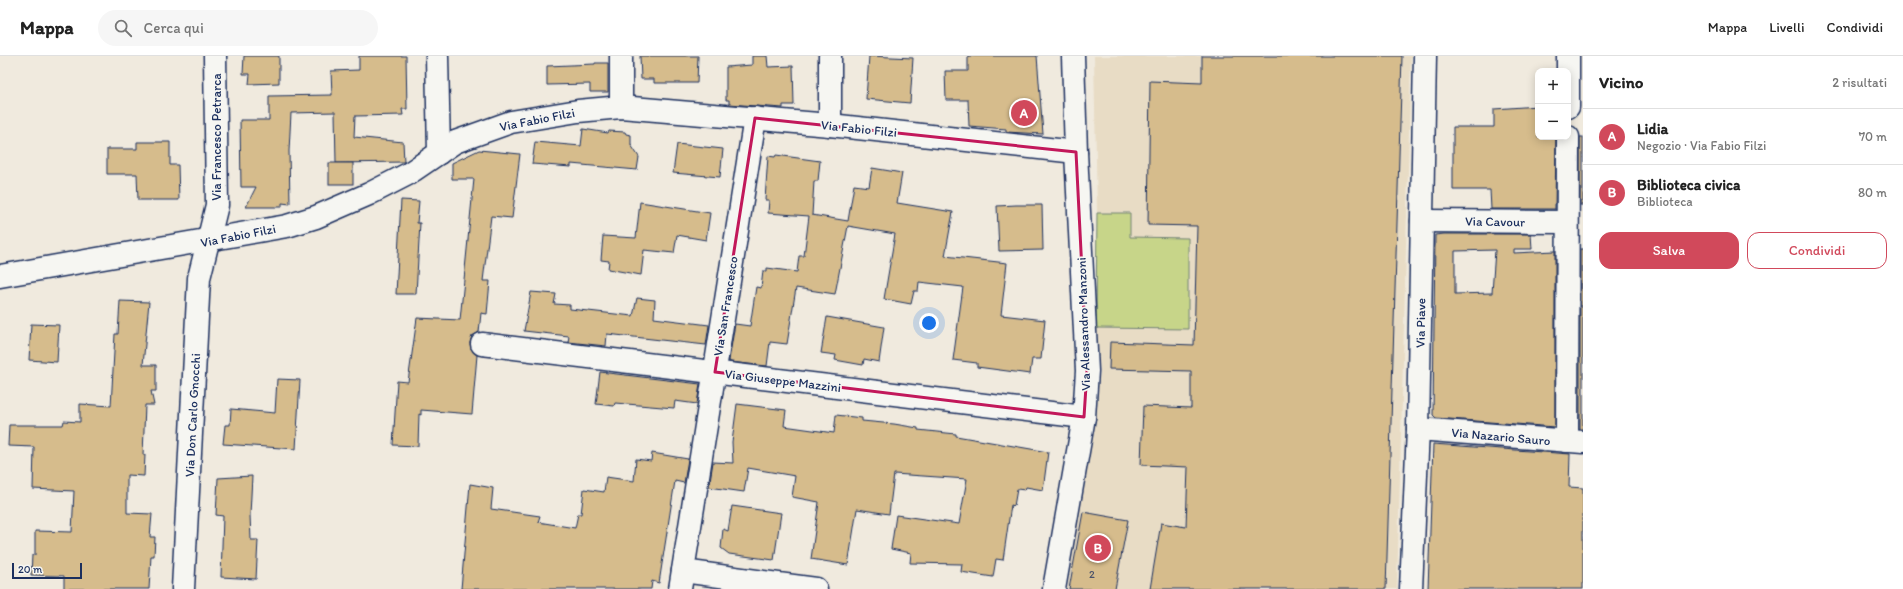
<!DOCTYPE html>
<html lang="it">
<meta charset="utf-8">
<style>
:root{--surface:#fff;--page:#f6f6f6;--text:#222;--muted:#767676;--line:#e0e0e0;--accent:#d1495b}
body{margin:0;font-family:Itim,sans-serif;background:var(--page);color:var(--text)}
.controls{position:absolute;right:12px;top:12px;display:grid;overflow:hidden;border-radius:8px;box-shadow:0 2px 10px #0003}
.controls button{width:36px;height:36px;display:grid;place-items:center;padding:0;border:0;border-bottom:1px solid var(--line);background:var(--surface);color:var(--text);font:20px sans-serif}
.scale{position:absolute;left:12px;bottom:10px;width:70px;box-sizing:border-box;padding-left:4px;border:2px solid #1b2f5e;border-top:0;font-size:11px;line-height:14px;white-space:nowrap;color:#1b2f5e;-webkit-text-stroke:3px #f6f6f2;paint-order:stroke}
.you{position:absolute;left:929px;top:267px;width:14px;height:14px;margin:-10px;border:3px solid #fff;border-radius:50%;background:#1a73e8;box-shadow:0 0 0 6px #1a73e833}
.badge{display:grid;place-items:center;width:26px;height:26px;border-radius:50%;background:var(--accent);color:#fff;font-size:13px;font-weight:700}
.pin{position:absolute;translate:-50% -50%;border:2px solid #fff;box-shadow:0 1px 4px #0006}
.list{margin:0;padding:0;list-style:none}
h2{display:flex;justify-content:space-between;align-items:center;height:52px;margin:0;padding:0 16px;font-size:17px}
h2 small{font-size:13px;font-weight:400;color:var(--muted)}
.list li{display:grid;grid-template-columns:26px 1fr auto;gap:12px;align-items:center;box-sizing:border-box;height:56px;padding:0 16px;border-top:1px solid var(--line)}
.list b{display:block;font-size:15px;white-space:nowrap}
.list p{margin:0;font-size:13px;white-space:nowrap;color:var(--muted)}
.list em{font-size:13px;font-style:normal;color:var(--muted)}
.actions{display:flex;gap:8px;padding:12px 16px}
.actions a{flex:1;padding:9px 0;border:1px solid var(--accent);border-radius:12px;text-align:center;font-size:14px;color:var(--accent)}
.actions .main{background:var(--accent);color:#fff}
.icon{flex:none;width:22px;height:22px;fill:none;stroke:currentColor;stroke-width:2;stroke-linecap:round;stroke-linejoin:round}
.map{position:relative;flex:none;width:1583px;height:533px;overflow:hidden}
header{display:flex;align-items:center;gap:24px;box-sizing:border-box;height:56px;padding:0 20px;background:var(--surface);border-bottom:1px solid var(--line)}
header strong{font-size:19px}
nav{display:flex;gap:22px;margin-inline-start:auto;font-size:14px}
.search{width:280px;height:36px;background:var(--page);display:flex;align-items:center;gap:10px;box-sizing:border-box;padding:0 14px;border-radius:22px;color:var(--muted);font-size:15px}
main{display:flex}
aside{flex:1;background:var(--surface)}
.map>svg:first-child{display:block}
.built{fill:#e8dcc5}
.green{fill:#c7d589;stroke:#718274}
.building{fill:#d6bc8c;stroke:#1b2f5e;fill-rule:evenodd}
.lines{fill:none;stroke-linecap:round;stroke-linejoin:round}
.minor-casing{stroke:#1b2f5e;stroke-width:25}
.tertiary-casing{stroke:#1b2f5e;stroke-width:25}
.minor{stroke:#f6f6f2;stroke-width:22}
.tertiary{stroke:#f6f6f2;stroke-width:22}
.marked{fill:none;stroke:#c2185b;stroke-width:3;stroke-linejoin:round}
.labels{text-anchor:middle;stroke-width:3.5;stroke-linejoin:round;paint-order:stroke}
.number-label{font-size:11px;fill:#4a526a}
.street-label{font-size:13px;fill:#1b2f5e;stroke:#f6f6f2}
</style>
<header>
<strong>Mappa</strong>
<div class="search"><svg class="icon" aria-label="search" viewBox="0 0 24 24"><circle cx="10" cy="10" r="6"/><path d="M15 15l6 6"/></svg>Cerca qui</div>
<nav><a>Mappa</a><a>Livelli</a><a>Condividi</a></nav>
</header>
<main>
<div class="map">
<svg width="1583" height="533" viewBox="0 0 1583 533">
<rect width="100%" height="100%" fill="#f0eade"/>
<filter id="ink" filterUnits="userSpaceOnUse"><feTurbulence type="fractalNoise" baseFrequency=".025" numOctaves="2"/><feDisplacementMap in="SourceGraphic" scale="8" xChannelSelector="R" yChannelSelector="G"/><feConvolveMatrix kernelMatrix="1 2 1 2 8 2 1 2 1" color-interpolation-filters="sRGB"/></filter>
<g filter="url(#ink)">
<!-- built -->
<path class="built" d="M1094,0H1411L1397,533H1067L1100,316L1096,272L1097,157Z"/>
<!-- green -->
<path class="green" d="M1097,157H1130V181L1188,182V273L1096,272Z"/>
<!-- building -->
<g class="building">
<path d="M244,0H279V27L249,28L250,18H243Z"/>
<path d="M359,0H406L407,53H402L403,59L355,60L354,81L403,86L404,106L336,107L335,56L291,57L289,95L290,148L282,147V151H246L256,131H241L240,64H269V40L332,39L331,15L359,14Z"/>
<path d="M640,0H698L697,27H654V23H641Z"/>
<path d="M752,0H767L768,11L793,10L794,49H783V52L729,48V44H726V11L752,9Z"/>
<path d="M869,0L913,2L910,47L866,43Z"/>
<path d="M968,0H1037L1043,78L1006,76V73L969,70L968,44H946L945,15H968Z"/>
<path d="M1202,0H1402L1386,533H1150L1161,467L1186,471L1188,411L1141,409L1143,350L1191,352V315L1109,313L1110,286L1194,289L1197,170L1148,169L1150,25L1202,27Z"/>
<path d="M595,7H608V36H590V28L547,29V10L595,8Z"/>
<path d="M1538,50V81H1556L1555,153H1491L1490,134H1453V71H1494V53Z"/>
<path d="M583,73L608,77L609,75L625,76L626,78L631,79V89L639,101L637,114L571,108V111L532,108L535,86L581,90Z"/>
<rect x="1580" y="81" width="3" height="68"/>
<path d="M137,86H170V109H178L179,144H138L137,118H107V93H137Z"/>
<path d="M677,88L723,93L720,121L673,117Z"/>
<path d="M479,94L520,98L512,162L491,160L483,225H490L487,258L481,257L479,276L472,280L470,287L471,293L477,299L472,358L421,354V359L419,358L418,390L393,389L397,325L408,326L417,262L460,264L474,123H452V107Z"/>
<path d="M776,99L820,105L818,125H814L812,159L848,165L854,129L869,131L872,112L902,117L897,147L953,156L945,200L1007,207L1001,259L1045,264L1041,303H1032L1030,318L977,311V307L953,304L963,231L919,226L918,235H914L911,248L884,243L895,178L848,170L835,238L796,232L787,288L770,286L767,310L730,306L729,304L735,268L750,270L756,231L761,232L763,215H767V212L797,216L799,200H804L809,160L768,157L769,144H765L768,100L775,101Z"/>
<rect x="329" y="107" width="24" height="21"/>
<path d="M401,144L419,145L417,167H420L416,238H396Z"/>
<path d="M640,146L710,157L706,184L677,179L674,197L644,194L641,219L608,213L609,205L601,204L603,180L636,182Z"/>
<path d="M1016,149H1042L1043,194L999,195L997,150Z"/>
<path d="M1444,178H1531L1532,193H1514V197L1555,195V371L1436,362L1433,359L1435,179ZM1495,194L1492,237L1455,238V195Z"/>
<rect x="1580" y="193" width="3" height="180"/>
<path d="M531,236L556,238L554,248L570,249V253L633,260L637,242L655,244L654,262L709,269L706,289L607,278L606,290L568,286L569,280L524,275Z"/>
<path d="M120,245L149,246L143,309H156V335H151L154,349H145L143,399H145L144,420L127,419V457L152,458L150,481H155L154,500H151L149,533H64V520L31,519L32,499H35V475L72,476L74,435L33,433L34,391L8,390L9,369H63L64,365L80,366V348L111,350L115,278H118Z"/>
<path d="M827,261L884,271L879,306L864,303L863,309L835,304L836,299L821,297Z"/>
<path d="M31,268L59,269L57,306L29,304Z"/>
<path d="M600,316L700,328L697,348L675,345L674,352L615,347L614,350L596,348Z"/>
<path d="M277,323L300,324L296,393L223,388L225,369H230L231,353L275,357Z"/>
<path d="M737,348L786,354L784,370L834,377L836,359L862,362V365L894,368L918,372V374L956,378V380L1048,396L1043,434L1026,431L1025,434L1017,433L1014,450L1011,449L1003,504L996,503L993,521L961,516L962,508L910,507L911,497L891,493L896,459L959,468L967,423L894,418L889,458L857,453L848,509L811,503L819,446L792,441L795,420L748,412L744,436L709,431L713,406L733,407L732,386Z"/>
<path d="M1433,388L1570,398L1569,431L1583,432V533H1428Z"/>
<path d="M652,397L688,403L684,427L675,425L659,527L652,525L651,533H461L470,428L493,432L491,453L540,460L538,466L575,472L578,458H581L584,433L604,436L606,421L634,425L636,403L651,405Z"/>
<path d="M252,420L250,459L251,484H258L256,523L221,521L223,460L216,459L218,422Z"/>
<path d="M732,450L781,457L774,504L729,498L721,492L723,473L728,475Z"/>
<path d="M1083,456L1128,464L1115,533H1069Z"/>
</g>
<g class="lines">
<!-- minor casing -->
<g class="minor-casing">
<g id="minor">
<path d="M437,0L439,97"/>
<path d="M621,0V51"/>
<path d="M830,0V69"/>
<path d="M1568,51V0"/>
<path d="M1422,165L1567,166"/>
<path d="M0,220L287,170L316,161L369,138L408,118L455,86L511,66L578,55L621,51L830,69L1076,96"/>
<path d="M482,288L1084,361"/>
<path d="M1418,373L1583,386"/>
<path d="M1567,385L1568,81"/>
<path d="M683,515L816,533"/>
<path d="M183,533L199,222L217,149L215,0"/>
<path d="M680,533L755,62"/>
<path d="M1411,533L1418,373L1425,0"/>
</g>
</g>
<!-- tertiary casing -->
<g class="tertiary-casing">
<path id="tertiary" d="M1054,533L1084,361L1087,315L1076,96L1073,0"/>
</g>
<!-- minor -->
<use href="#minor" class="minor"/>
<!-- tertiary -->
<use href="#tertiary" class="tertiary"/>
</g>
</g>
<!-- marked area -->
<path class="marked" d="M755,62L1076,96L1087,315L1084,361L715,316Z"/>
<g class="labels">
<!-- number labels -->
<g class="number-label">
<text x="1092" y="522">2</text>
</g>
<!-- street labels -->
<g class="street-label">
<text transform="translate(537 63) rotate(-11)" y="5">Via Fabio Filzi</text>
<text transform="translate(859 72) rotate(6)" y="5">Via Fabio Filzi</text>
<text transform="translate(216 81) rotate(-90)" y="5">Via Francesco Petrarca</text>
<text transform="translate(1495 165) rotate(1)" y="5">Via Cavour</text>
<text transform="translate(238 179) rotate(-11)" y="5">Via Fabio Filzi</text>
<text transform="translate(725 250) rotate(-81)" y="5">Via San Francesco</text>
<text transform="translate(1420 267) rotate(-89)" y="5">Via Piave</text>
<text transform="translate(1083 268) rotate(-92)" y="5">Via Alessandro Manzoni</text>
<text transform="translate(783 324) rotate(7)" y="5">Via Giuseppe Mazzini</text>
<text transform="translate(192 359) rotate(-87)" y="5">Via Don Carlo Gnocchi</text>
<text transform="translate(1501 380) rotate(5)" y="5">Via Nazario Sauro</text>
</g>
</g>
</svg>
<div class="controls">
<button>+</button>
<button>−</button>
</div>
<div class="scale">20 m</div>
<div class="you"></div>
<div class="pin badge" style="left:1024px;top:57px">A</div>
<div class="pin badge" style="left:1098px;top:492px">B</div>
</div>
<aside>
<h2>Vicino<small>2 risultati</small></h2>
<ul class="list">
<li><span class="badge">A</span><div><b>Lidia</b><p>Negozio · Via Fabio Filzi</p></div><em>70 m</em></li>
<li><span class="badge">B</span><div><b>Biblioteca civica</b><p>Biblioteca</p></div><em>80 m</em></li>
</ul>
<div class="actions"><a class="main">Salva</a><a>Condividi</a></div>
</aside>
</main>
